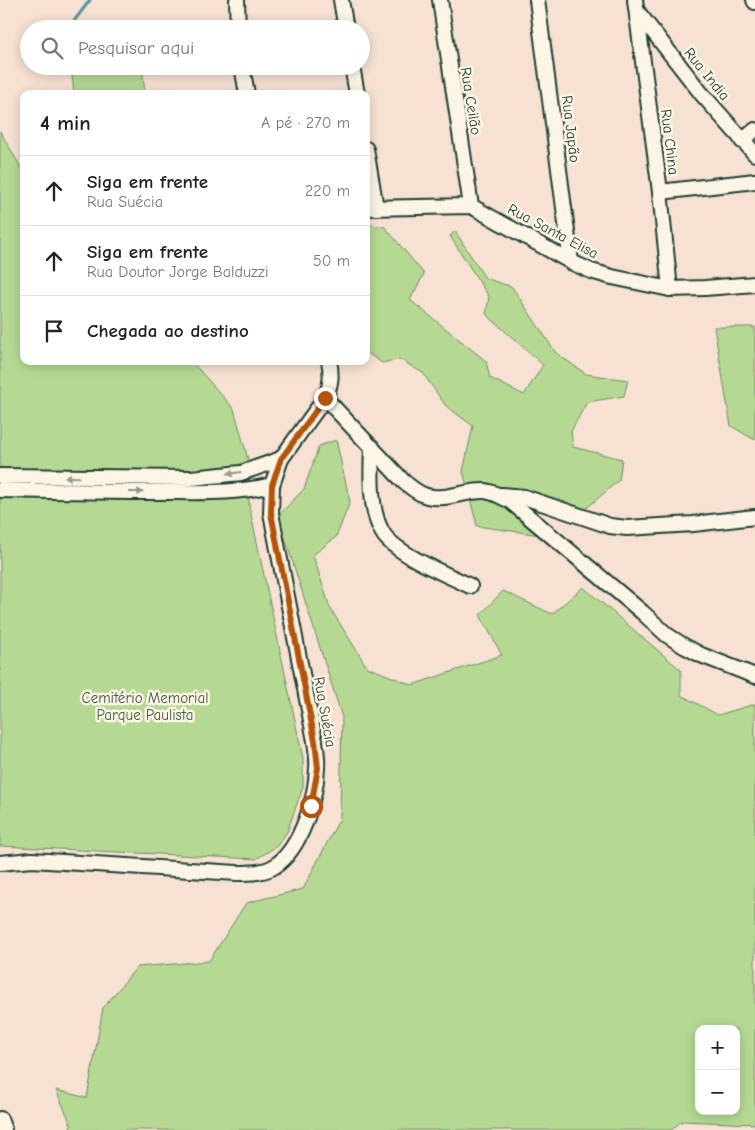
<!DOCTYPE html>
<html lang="pt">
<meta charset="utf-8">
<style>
:root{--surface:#fff;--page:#f2f2f2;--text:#222;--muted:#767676;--line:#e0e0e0}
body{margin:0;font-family:"Comic Neue",sans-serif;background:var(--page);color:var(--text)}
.controls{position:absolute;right:15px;bottom:15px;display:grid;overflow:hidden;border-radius:10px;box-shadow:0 2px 12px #0003}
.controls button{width:45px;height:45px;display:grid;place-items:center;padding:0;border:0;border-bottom:1px solid var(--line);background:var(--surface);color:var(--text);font:25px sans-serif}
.stop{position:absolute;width:15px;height:15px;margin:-11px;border:4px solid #b45309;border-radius:50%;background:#fff}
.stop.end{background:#b45309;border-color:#fff;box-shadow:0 1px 5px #0008}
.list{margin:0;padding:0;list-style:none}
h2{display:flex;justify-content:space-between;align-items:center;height:65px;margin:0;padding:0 20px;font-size:21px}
h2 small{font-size:16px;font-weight:400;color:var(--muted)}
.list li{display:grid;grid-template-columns:32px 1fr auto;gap:15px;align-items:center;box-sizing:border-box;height:70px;padding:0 20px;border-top:1px solid var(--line)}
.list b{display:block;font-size:19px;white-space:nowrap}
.list p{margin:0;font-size:16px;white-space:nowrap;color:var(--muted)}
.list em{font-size:16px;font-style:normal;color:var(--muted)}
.icon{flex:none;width:28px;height:28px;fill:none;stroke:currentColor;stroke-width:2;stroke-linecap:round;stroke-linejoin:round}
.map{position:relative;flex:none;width:755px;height:1130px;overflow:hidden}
.search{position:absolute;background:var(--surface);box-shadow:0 2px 12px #0003;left:20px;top:20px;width:350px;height:55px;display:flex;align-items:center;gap:12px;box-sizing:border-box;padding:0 18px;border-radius:28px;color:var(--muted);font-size:19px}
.panel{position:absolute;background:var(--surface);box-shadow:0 2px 12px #0003;left:20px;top:90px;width:350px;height:275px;border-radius:10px}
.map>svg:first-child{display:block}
.green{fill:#b5d993;stroke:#6a8b64;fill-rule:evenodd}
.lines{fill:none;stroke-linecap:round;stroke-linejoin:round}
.stream{stroke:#599696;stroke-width:3}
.minor-casing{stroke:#1f3d34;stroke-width:18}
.minor{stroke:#fcf5e5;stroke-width:14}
.oneway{fill:#8e998c}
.route{stroke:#b45309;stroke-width:6}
.labels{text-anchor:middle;stroke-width:5;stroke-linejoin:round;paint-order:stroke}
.street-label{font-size:15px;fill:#1f3d34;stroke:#fcf5e5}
.park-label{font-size:15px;fill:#3d5c47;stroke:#fcf5e5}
</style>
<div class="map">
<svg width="755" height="1130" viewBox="0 0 755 1130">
<rect width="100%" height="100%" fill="#f7e1d2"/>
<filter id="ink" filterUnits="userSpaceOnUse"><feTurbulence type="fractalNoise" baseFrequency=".02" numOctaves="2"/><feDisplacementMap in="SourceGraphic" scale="10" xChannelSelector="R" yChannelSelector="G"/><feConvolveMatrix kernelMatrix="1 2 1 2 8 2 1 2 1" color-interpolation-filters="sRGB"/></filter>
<g filter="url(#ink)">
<!-- green -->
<g class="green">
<path d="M71,66H142L145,94H74Z"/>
<path d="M0,131L24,173V361H191L234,409L249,463V505L303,758V787L287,832L277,846L256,859L0,846Z"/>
<path d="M366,224L385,227L424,274L410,300L486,361L490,378L524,395L543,365L486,314L489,297L450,236L455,231L485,278L512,287L556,353L586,374L628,380L624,396L587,402L571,431L573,447L622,459L619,480L581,513L532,495L520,513L547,536L477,526L463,471L473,426L445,405L423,373L399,359L382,363L366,352Z"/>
<path d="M714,327H755V440L731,426Z"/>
<path d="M336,440L350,502L336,537L313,555L330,608L367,667L412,685L502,655L480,615L503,591L552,614L583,587L681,670V695L718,715L755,704V1124L682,1121L671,1130H70L71,1124L56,1090L87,1098L103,1008L137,967L209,961L246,903L303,889L340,818L342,717L278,516L304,489L319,446ZM699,1029H736V1111H699Z"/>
</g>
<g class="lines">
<!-- stream -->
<g class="stream">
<path d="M50,29L71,25L90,0"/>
<path d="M26,37L29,36"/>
</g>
<!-- minor casing -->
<g class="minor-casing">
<g id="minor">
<path d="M237,0L238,29"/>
<path d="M341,0L346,29"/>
<path d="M440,0L471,206"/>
<path d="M537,0L571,262"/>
<path d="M635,0L660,192L670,289"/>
<path d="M754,0L755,2"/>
<path d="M637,11L701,93L755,154"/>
<path d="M242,66L247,94"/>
<path d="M352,66L357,94"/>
<path d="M742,141L755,130"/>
<path d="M366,149L376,208"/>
<path d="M660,192L755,181"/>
<path d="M366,208L471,206L571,262L591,271L612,277L670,289L705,288L755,284"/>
<path d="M325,398L404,482C411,487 418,494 427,496C446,501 466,490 485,491C494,492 502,497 510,501L642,612L667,635L684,646L701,655L755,676"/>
<path d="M372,447C371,472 369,513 384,535C398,555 448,575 470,586"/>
<path d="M0,476L191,478L241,473L281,459"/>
<path d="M0,490C54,491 108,492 162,492C199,492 236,494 272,485"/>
<path d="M502,495L524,497L610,526L627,528L693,524L755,517"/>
<path d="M0,863L32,860L237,873C250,873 264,873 275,866C301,848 316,799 317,768C318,759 316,750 315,741L271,513L272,485L281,459L325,398C331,385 332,375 329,361"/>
<path d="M0,1119L4,1130"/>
</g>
</g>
<!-- minor -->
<use href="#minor" class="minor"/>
</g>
<!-- one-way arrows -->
<defs><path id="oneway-solid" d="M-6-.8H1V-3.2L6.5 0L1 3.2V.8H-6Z" transform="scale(1.25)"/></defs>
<g class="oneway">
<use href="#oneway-solid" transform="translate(234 473) rotate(172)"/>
<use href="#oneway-solid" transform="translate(72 477) rotate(-179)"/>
<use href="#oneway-solid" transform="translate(136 492)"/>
</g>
</g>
<g class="lines" filter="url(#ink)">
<!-- route -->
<path class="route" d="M311,806L318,768L315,741L271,513L272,485L281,459L325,398"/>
</g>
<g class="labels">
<!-- street labels -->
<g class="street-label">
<text transform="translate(707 74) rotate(51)" y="5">Rua India</text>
<text transform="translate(471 101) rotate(81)" y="5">Rua Ceilão</text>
<text transform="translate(571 129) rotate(83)" y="5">Rua Japão</text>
<text transform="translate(670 142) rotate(83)" y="5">Rua China</text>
<text transform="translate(553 231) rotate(28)" y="5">Rua Santa Elisa</text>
<text transform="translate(325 712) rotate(80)" y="5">Rua Suécia</text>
</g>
<!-- park labels -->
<g class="park-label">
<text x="145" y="703">Cemitério Memorial<tspan x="145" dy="17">Parque Paulista</tspan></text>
</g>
</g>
</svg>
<div class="controls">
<button>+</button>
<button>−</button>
</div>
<div class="stop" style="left:311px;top:806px"></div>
<div class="stop end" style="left:325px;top:398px"></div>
<div class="search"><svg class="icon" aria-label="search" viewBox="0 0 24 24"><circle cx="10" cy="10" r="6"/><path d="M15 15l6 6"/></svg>Pesquisar aqui</div>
<section class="panel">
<h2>4 min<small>A pé · 270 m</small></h2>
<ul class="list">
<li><svg class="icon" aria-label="ahead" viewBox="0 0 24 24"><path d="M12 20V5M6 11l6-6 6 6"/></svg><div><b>Siga em frente</b><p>Rua Suécia</p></div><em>220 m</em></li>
<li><svg class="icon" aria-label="ahead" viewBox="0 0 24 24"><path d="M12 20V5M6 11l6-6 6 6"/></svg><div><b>Siga em frente</b><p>Rua Doutor Jorge Balduzzi</p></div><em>50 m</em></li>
<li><svg class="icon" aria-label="arrive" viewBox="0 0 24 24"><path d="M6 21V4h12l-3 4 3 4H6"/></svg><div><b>Chegada ao destino</b></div></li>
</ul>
</section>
</div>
